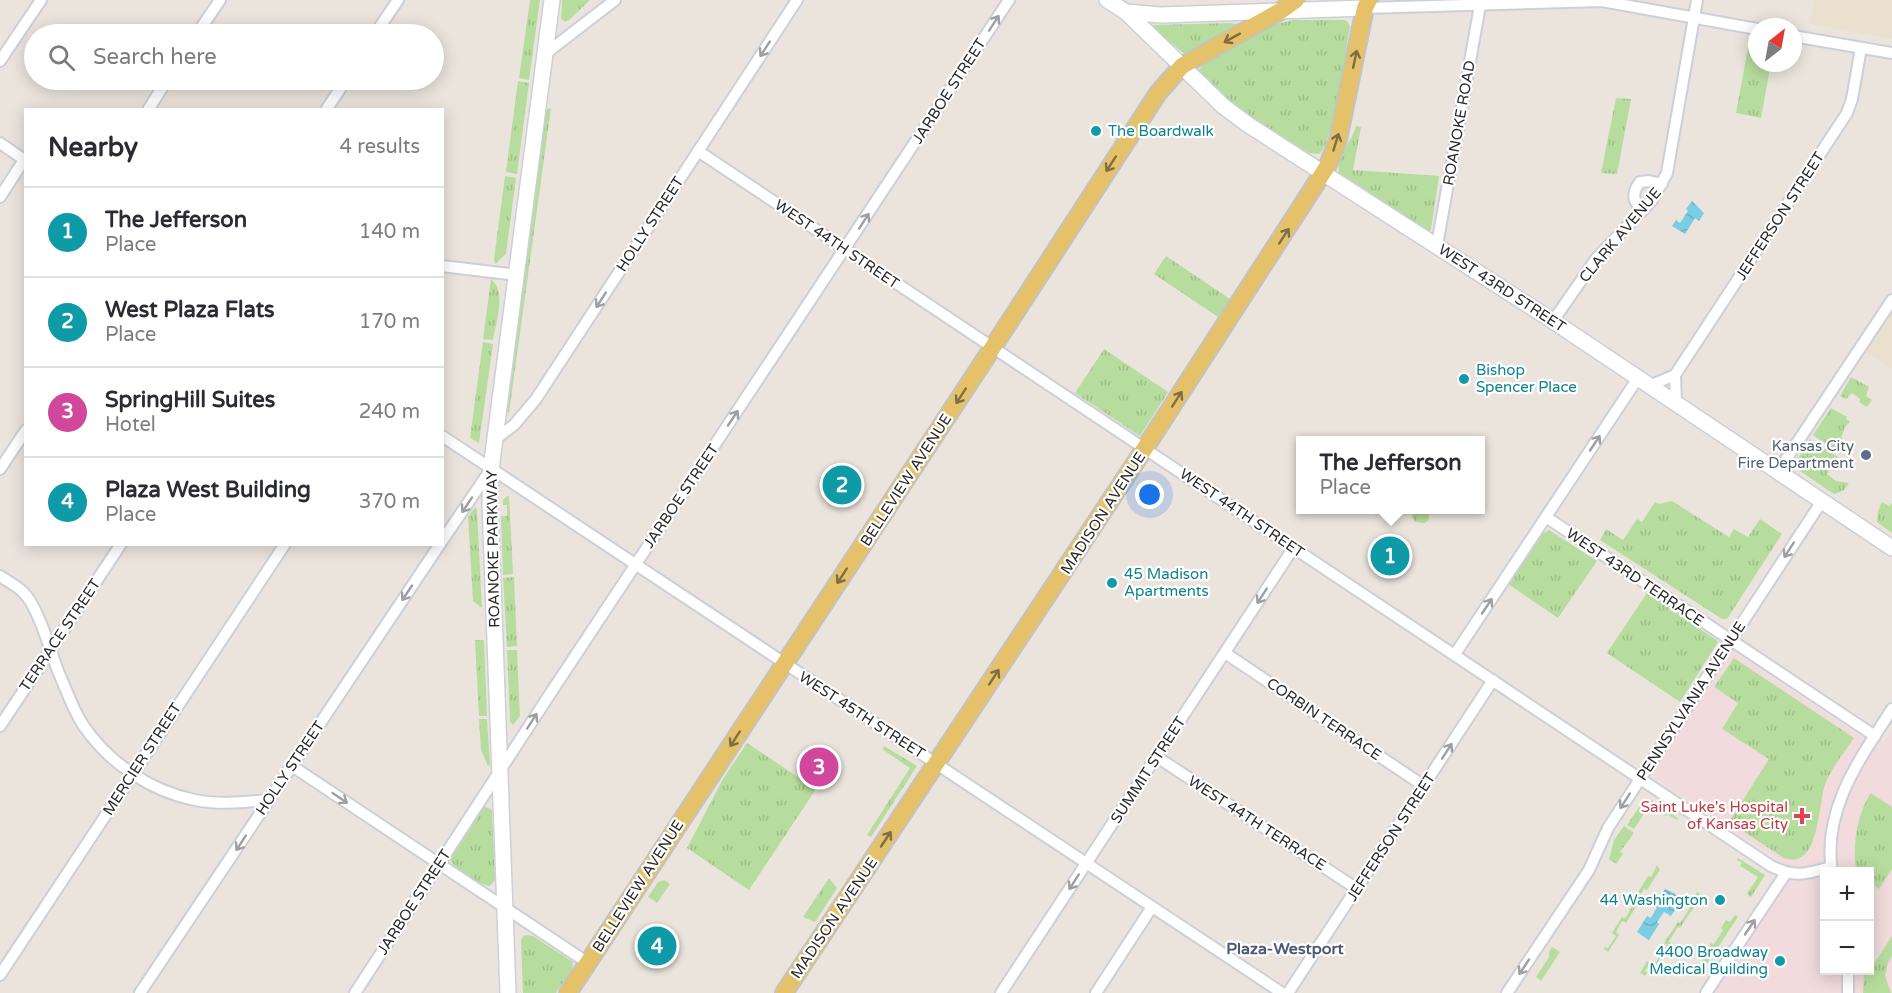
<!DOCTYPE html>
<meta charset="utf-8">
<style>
:root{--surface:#fff;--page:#f7f7f7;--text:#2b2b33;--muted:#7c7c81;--line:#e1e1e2;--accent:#b45309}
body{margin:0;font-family:"Varela Round",sans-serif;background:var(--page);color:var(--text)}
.controls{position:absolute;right:18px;bottom:18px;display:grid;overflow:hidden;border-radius:0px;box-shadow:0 3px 15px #0003}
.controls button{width:54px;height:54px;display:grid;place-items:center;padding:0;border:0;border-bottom:2px solid var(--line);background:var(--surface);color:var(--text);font:30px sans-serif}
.compass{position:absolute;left:1748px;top:18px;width:54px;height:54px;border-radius:50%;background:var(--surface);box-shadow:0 3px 15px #0003;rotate:31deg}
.you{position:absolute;left:1150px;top:495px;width:21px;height:21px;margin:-15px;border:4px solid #fff;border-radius:50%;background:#1a73e8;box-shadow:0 0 0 9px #1a73e833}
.badge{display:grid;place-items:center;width:39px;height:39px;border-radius:50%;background:var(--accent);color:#fff;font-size:20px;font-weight:700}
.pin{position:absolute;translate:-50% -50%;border:3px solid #fff;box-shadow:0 2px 6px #0006}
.popup{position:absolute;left:1296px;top:436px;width:189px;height:78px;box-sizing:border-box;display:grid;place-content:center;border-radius:0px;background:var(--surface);filter:drop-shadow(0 2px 4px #0005);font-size:20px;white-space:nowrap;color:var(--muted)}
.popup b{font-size:22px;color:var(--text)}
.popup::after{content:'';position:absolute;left:50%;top:100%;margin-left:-12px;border:12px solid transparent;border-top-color:var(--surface)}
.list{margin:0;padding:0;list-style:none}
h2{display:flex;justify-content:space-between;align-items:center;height:78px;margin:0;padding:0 24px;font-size:26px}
h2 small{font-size:20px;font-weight:400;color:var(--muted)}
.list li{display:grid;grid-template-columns:39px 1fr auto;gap:18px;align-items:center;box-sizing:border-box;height:90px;padding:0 24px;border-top:2px solid var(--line)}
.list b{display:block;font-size:22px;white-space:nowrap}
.list p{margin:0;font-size:20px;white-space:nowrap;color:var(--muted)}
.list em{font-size:20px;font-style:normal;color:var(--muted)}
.icon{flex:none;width:33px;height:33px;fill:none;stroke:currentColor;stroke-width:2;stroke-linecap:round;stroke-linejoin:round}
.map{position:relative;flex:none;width:1892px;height:993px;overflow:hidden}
.search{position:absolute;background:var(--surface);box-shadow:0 3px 15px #0003;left:24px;top:24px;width:420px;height:66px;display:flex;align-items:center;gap:15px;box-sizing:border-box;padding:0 21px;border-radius:33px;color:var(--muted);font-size:22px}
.panel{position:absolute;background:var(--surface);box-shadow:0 3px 15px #0003;left:24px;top:108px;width:420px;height:438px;border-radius:0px}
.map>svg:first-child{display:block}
.education{fill:#ebe0ce}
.medical{fill:#f1dbdd;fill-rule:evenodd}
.grass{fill:url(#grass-tufts)}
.water{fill:url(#water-waves)}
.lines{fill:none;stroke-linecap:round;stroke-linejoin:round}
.street-casing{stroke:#cccfdb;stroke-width:14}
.secondary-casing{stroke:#cccfdb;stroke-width:18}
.primary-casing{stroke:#c3c3c3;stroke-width:20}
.street{stroke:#fff;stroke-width:10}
.secondary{stroke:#fff;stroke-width:15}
.primary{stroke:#e5c269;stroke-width:16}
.oneway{stroke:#9f9f9f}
.oneway2{stroke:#7e6e46}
.culture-dot{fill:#0f9aa8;stroke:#fff;stroke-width:2}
.service-dot{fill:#5c6f8a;stroke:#fff;stroke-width:2}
.health-dot{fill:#e0444e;stroke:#fff;stroke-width:2}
.labels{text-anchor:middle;stroke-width:4.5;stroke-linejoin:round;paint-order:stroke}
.street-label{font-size:15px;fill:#2a2a2a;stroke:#fff}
.culture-label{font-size:15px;fill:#0d838f;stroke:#fff;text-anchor:start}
.service-label{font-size:15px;fill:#4e5e75;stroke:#fff;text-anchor:end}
.health-label{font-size:15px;fill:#be3a42;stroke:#fff;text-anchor:end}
.neighbourhood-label{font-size:16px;font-weight:bold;fill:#4e5877;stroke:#fff}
</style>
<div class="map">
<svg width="1892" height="993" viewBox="0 0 1892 993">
<defs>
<pattern id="grass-tufts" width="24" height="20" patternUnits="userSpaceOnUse" patternTransform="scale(1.5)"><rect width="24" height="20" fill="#b7dd9e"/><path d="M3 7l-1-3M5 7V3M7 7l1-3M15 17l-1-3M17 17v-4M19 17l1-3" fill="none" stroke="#9ebe88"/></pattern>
<pattern id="water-waves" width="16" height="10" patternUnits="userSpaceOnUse" patternTransform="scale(1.5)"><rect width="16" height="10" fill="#79cde4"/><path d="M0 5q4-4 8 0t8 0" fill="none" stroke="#69b0c4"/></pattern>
</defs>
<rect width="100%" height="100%" fill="#ebe4dd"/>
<!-- education -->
<g class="education">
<path d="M1815,0H1892V39L1810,24Z"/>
<path d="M1892,309V369L1865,351Z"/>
</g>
<!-- medical -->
<path class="medical" d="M1733,652L1879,749L1892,730V993H1712L1786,881L1785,864L1653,777L1652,772L1729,654ZM1824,872H1870V970H1824Z"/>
<!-- grass -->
<g class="grass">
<path d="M530,0H540L529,80L519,78Z"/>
<path d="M562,0H590L568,21H565L561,19Z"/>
<path d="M1294,20H1344L1348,22L1350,27C1346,47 1333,146 1319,154L1308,153L1302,149C1273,130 1215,100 1199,70L1204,64L1275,24Z"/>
<path d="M1230,23L1236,24V27L1185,54L1151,28L1154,25Z"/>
<path d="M1749,42L1757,43V63H1771L1761,118L1736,113Z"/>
<path d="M518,81L529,83L517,174L506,172Z"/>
<path d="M1616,98L1631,99L1617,174L1601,173Z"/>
<path d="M551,108L509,413L505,409L546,110Z"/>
<path d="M1356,126L1361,127L1353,170L1439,176L1431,229L1428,232L1425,231L1339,173C1336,156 1352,142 1356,126Z"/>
<path d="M505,176L516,178L506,254L495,264L494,259Z"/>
<path d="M1166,256L1230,299L1218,317L1154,274Z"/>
<path d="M491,279C507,292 496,322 493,340L483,339Z"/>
<path d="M483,342L493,344L479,443L470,438Z"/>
<path d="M1104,349L1168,392L1140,436L1075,393Z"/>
<path d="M1851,377L1869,387L1866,396L1872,400L1867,407L1859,402L1860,399L1852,393L1846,399L1840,396Z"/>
<path d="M1831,408L1847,417L1846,419L1850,422L1845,427L1841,438L1848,442L1840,454L1813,435Z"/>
<path d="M1810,439L1819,445L1817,449L1820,451L1823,448L1838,457L1827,474L1836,481L1849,483L1844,490L1835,494L1829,491L1793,466Z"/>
<path d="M509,495L513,574L503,575L501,516H507V505H503V500Z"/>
<path d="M1672,501L1729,537L1734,529L1748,537L1760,519L1782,534L1727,619H1722L1600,540L1606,529L1623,540L1637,519L1642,522L1655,502L1659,504Z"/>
<path d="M1882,502L1889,506L1892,503V533L1877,522L1878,511Z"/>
<path d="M475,507L477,510L482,608L473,601L468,517Z"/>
<path d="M1413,510H1429V519L1425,523L1415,522L1412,517Z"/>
<path d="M1549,530L1597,561L1558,618L1508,584L1541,535Z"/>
<path d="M514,577L517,646L507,647L503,578Z"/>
<path d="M1647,593L1715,639L1718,642L1680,702L1607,653Z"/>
<path d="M475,640H484L487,716H479Z"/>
<path d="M507,650H517L520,716L513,725L510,722Z"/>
<path d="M1734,658L1854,738C1845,752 1832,767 1826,782C1817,804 1821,870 1784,858L1729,822L1769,759L1722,729L1738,703L1714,687Z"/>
<path d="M479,719H487L490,765L488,766L481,750Z"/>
<path d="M747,743L816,789L749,890L687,848L723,779Z"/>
<path d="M884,746L917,766L871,837L867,835L910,768L882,749Z"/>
<path d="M1871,793L1892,807V869L1879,889L1870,882V872L1856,871C1853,844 1856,816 1871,793Z"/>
<path d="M1651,800L1678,818L1677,820L1667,814L1666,816L1649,806L1634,829L1627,825L1640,806Z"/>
<path d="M484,807L489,808L492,811L495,880L490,886C478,885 455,870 450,859L481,810Z"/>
<path d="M1624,826L1634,833L1620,852L1623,854L1616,864L1609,859L1614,840Z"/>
<path d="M1738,858L1765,875L1751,897L1747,894L1758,877L1740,866L1742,863L1737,860Z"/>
<path d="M1657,865L1660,870L1647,890L1644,889L1638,897L1641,899L1626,923L1622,921L1616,932L1619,935L1608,952L1604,949L1605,947L1608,948L1616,936L1612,933L1622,917L1625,918L1636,901L1634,899L1648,876L1651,877Z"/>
<path d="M829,878L837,888L815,922L803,917Z"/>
<path d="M664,880L670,884L657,903L648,897L658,882Z"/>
<path d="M1697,892L1700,894L1699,897L1697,896L1691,905L1694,907L1680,928L1678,927L1669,941L1671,943L1654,968L1649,965L1645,971L1647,973L1645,976L1640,973L1647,961L1654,965L1667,945L1664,943L1678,922L1680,923L1690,908L1688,906Z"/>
<path d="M1735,915L1738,917L1706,965L1700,964L1711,943L1714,944L1723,930L1721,928L1726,920L1730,922Z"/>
<path d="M527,935L533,936L573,962L572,969L556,993H523L521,941L523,936Z"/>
<path d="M1892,936V956L1888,963L1885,975L1891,993H1863L1864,975L1870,970Z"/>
<path d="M1552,947L1560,952L1541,981L1536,977L1549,957V952Z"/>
</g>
<!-- water -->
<g class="water">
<path d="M1692,201L1704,213L1699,221L1695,218L1685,234L1672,226L1676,220L1680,223L1688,211L1686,209Z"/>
<path d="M1665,889L1674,893L1677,896L1675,899L1680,902L1671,916L1664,912L1657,922L1659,924L1649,940L1637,932L1647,916L1651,918L1657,907L1654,905Z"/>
</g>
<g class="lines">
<!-- street casing -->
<g class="street-casing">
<g id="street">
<path d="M1365,8L1602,1L1757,29"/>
<path d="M197,34L220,0"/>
<path d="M375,34L398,0"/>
<path d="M1793,36L1892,53"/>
<path d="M545,54L615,0"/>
<path d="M0,61L41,0"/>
<path d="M148,110L167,80"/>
<path d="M326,110L346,80"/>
<path d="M0,143L26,161"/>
<path d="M698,151L1771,866C1795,878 1806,874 1831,867"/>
<path d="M0,197L24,160"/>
<path d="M1642,211C1633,200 1631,194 1640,182L1649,181L1662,184"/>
<path d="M1437,245L1481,0"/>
<path d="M442,266L517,275"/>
<path d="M1553,321L1596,259L1652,200L1667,173L1697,0"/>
<path d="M1675,375L1676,404"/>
<path d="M1649,386L1675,375L1847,113L1852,99L1861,48"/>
<path d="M442,436L1282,993"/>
<path d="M494,440L514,425L536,399L797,0"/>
<path d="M0,469L26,430"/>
<path d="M1777,473L1892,300"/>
<path d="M1546,517L1875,736"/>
<path d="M442,541L491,469"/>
<path d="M0,576C7,581 16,585 23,592C38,606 50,650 58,671C66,689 72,708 83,725C109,763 150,791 195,800C219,805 244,802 268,800"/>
<path d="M1225,653L1424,786"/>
<path d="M1455,654L1638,378"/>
<path d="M0,726L121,544"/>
<path d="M1157,757L1357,889"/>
<path d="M292,766L588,963"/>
<path d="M1832,872C1822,809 1860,759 1892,709"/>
<path d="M1848,970V993"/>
<path d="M0,975L285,544"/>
<path d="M140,993L440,544"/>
<path d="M355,993L548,697L1009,0"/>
<path d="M1001,993L1294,547"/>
<path d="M1096,993L1152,907"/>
<path d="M1288,993L1493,680"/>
<path d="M1507,993L1589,870L1608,828L1822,501"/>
<path d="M1706,993L1786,873"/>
</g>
</g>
<!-- secondary casing -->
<g class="secondary-casing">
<g id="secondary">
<path d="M1107,0L1126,12L1160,15L1365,8"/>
<path d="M1126,12L1223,106L1247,124L1553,321L1892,548"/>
<path d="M508,993L490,504L491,469L552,0"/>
</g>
</g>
<!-- primary casing -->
<g class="primary-casing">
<g id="primary">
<path d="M568,993L993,347L1158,93L1182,66L1282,10L1296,0"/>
<path d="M784,993L1145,448L1328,165L1338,140L1365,8L1369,0"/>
</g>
</g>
<!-- street -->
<use href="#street" class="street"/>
<!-- secondary -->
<use href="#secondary" class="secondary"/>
<!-- primary -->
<use href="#primary" class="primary"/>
</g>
<!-- one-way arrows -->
<defs><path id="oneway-shaft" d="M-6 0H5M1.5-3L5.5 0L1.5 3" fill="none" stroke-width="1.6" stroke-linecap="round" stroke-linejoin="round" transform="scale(1.5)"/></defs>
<g class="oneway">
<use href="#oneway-shaft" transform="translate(994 23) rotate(-57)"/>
<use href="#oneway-shaft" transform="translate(765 49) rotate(123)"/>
<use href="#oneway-shaft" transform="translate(864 221) rotate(-57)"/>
<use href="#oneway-shaft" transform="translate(601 300) rotate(123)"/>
<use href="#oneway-shaft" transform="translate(733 418) rotate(-56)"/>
<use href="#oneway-shaft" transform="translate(1595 443) rotate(-56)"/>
<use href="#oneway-shaft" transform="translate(467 505) rotate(124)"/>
<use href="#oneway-shaft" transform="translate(1789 550) rotate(123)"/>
<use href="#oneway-shaft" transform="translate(407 593) rotate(124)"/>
<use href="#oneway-shaft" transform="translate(1262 596) rotate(123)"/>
<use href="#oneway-shaft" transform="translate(1487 606) rotate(-56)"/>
<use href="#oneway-shaft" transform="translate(532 721) rotate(-57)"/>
<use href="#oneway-shaft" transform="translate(1447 751) rotate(-57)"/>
<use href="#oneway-shaft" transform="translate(340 798) rotate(34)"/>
<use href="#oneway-shaft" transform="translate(1625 801) rotate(123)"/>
<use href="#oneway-shaft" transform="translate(241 843) rotate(123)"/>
<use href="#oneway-shaft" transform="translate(1074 882) rotate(123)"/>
<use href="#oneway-shaft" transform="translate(1750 927) rotate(-56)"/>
<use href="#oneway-shaft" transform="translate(1524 967) rotate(124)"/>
</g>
<g class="oneway2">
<use href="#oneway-shaft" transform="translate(1232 38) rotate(151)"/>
<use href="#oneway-shaft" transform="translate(1355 59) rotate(-78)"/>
<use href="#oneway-shaft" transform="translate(1336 142) rotate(-73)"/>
<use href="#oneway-shaft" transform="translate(1111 164) rotate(123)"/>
<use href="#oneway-shaft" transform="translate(1284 236) rotate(-57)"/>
<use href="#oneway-shaft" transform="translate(961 396) rotate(123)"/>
<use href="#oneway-shaft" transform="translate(1177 399) rotate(-57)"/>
<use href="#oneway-shaft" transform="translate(842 576) rotate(123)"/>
<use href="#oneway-shaft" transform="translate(994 677) rotate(-57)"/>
<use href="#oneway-shaft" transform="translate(735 739) rotate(123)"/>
<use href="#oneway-shaft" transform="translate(886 839) rotate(-56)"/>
</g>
<!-- markers -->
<g class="culture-dot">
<circle cx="1096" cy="131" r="6"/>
<circle cx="1464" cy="379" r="6"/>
<circle cx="1112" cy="583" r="6"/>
<circle cx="1720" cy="900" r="6"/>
<circle cx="1780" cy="961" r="6"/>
</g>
<circle class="service-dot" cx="1866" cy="455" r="6"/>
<path class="health-dot" d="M1799 807h6v6h6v6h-6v6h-6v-6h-6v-6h6z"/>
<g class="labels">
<!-- street labels -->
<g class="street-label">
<text transform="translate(949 91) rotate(-57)" y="5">JARBOE STREET</text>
<text transform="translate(1459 123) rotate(-80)" y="5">ROANOKE ROAD</text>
<text transform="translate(1780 216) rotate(-57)" y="5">JEFFERSON STREET</text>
<text transform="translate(650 224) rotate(-57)" y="5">HOLLY STREET</text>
<text transform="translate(1620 235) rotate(-50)" y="5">CLARK AVENUE</text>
<text transform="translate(837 244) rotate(34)" y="5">WEST 44TH STREET</text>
<text transform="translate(1502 288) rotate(33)" y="5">WEST 43RD STREET</text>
<text transform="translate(906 480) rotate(-57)" y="5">BELLEVIEW AVENUE</text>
<text transform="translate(681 496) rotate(-56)" y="5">JARBOE STREET</text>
<text transform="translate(1103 513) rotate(-57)" y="5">MADISON AVENUE</text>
<text transform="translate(1242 513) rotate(34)" y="5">WEST 44TH STREET</text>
<text transform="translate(493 549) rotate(-91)" y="5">ROANOKE PARKWAY</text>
<text transform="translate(1635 577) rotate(34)" y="5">WEST 43RD TERRACE</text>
<text transform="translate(60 635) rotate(-56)" y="5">TERRACE STREET</text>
<text transform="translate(1691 701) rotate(-57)" y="5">PENNSYLVANIA AVENUE</text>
<text transform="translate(862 715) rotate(33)" y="5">WEST 45TH STREET</text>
<text transform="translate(1324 719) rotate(34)" y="5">CORBIN TERRACE</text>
<text transform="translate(142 759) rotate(-57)" y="5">MERCIER STREET</text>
<text transform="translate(290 768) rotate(-56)" y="5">HOLLY STREET</text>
<text transform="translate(1148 770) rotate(-57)" y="5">SUMMIT STREET</text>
<text transform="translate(1257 823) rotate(33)" y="5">WEST 44TH TERRACE</text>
<text transform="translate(1391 837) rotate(-57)" y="5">JEFFERSON STREET</text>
<text transform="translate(638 886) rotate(-57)" y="5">BELLEVIEW AVENUE</text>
<text transform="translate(414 902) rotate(-57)" y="5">JARBOE STREET</text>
<text transform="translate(834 918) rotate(-56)" y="5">MADISON AVENUE</text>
</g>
<!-- culture labels -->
<g class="culture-label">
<text x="1108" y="136">The Boardwalk</text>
<text x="1476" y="375">Bishop<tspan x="1476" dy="17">Spencer Place</tspan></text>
<text x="1124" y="579">45 Madison<tspan x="1124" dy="17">Apartments</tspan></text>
<text x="1708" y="905" text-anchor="end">44 Washington</text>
<text x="1768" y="957" text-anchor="end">4400 Broadway<tspan x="1768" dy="17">Medical Building</tspan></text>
</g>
<!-- service labels -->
<g class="service-label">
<text x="1854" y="451">Kansas City<tspan x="1854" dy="17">Fire Department</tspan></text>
</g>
<!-- health labels -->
<g class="health-label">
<text x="1788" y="812">Saint Luke's Hospital<tspan x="1788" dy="17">of Kansas City</tspan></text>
</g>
<!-- neighbourhood labels -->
<g class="neighbourhood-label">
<text x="1285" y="954">Plaza-Westport</text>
</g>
</g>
</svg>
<div class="controls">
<button>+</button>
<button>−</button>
</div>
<svg class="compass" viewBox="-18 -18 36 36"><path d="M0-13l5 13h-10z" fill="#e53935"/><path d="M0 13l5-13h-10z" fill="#7c7c81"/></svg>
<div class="you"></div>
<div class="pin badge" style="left:1390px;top:556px;background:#0f9aa8">1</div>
<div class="popup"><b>The Jefferson</b>Place</div>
<div class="pin badge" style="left:842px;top:485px;background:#0f9aa8">2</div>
<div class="pin badge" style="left:819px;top:767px;background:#d1479c">3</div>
<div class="pin badge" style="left:657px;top:946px;background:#0f9aa8">4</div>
<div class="search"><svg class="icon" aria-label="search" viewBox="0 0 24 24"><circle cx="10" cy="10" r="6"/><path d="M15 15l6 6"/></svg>Search here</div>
<section class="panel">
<h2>Nearby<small>4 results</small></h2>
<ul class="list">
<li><span class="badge" style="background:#0f9aa8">1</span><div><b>The Jefferson</b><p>Place</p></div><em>140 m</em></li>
<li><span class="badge" style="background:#0f9aa8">2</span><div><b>West Plaza Flats</b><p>Place</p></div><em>170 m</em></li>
<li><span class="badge" style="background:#d1479c">3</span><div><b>SpringHill Suites</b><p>Hotel</p></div><em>240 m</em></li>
<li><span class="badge" style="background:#0f9aa8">4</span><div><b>Plaza West Building</b><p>Place</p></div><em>370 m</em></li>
</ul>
</section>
</div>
